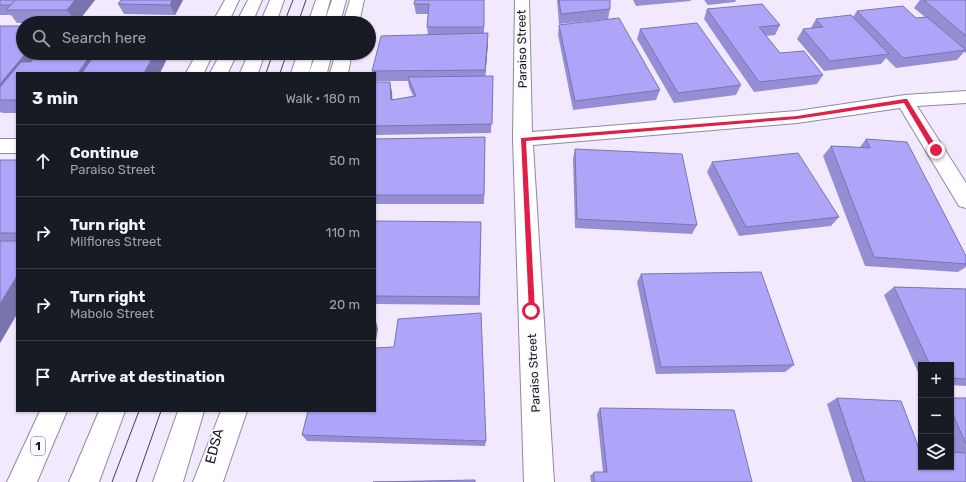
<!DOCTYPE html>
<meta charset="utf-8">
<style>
:root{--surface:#171b24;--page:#20242c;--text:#f1f3f6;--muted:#9ea1a6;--line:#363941}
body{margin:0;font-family:Rubik,sans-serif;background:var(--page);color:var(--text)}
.controls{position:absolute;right:12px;bottom:12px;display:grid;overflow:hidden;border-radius:0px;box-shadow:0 1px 3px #0004}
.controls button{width:36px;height:36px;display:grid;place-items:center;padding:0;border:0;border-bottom:1px solid var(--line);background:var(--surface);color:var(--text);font:20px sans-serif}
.stop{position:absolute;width:12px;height:12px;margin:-9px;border:3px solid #e11d48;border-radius:50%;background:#fff}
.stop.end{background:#e11d48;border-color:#fff;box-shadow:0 1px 4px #0008}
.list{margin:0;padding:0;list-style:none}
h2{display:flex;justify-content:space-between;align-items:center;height:52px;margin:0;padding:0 16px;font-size:17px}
h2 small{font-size:13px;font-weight:400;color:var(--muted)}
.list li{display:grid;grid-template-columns:26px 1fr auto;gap:12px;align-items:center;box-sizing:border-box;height:72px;padding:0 16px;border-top:1px solid var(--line)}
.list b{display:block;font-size:15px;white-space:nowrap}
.list p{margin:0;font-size:13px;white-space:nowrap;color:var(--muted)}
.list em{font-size:13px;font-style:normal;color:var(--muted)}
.icon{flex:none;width:22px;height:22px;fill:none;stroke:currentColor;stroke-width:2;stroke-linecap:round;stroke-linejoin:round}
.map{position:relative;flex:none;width:966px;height:482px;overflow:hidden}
.search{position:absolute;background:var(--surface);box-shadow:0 1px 3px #0004;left:16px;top:16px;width:360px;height:44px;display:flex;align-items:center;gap:10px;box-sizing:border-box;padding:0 14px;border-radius:22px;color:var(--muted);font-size:15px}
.panel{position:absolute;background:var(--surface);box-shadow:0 1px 3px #0004;left:16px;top:72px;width:360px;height:340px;border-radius:0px}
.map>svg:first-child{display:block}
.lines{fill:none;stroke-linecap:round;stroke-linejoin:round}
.minor-casing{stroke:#9387a0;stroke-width:2}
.highway-casing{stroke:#9387a0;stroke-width:2}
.minor{fill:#fff;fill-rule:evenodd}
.highway{fill:#fff;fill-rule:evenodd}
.tram{stroke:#46414c;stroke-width:1}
.wall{fill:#968ed5}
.shaded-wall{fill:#7a74ae}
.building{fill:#aea5f8;stroke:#7a74ae}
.route{fill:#e11d48}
.labels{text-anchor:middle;stroke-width:3.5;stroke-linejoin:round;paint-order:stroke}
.shield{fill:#fcfaff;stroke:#5e5a62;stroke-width:1}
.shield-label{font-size:11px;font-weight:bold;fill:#1a161f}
.street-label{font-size:12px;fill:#1a161f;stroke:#fcfaff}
.near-street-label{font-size:14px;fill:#1a161f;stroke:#fcfaff}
</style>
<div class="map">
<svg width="966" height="482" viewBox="0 0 966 482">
<rect width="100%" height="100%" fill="#f3e9fe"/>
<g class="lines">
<!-- minor casing -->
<g class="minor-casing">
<g id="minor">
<path d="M270,0H284L276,23H260Z"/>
<path d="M316,0H330L324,23H308Z"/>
<path d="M515,0H529L532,132L797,111L905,95L966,91V103L917,106L966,183V208L959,206L900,108L797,123L533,145L554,482H524L513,139Z"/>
<path d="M249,53H265L258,73H240Z"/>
<path d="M298,53H314L309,73H291Z"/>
<rect x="0" y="139" width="17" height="14"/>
<path d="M99,411H125L99,482H69Z"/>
<path d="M178,411H204L183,482H153Z"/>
</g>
</g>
<!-- highway casing -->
<g class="highway-casing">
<g id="highway">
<path d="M225,0H239L228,23H212Z"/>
<path d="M248,0H262L252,23H236Z"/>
<path d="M332,0H346L340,23H324Z"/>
<path d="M350,0H364L359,23H343Z"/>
<path d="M197,53H213L204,73H186Z"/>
<path d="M221,53H237L228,73H210Z"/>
<path d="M316,53H332L327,73H309Z"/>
<path d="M336,53H352L348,73H330Z"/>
<path d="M40,411H67L37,482H7Z"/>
<path d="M221,411H247L223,482H193Z"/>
</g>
</g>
<!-- minor -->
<use href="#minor" class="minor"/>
<!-- highway -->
<use href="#highway" class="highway"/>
<!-- tram -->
<g class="tram">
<path d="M284,23L293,0"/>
<path d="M298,23L306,0"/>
<path d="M266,73L273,53"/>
<path d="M280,73L287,53"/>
<path d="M112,482L139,411"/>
<path d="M136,482L161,411"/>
</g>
</g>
<!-- wall -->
<g class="wall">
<path d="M0,0H95L77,23H17L11,15H0Z"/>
<path d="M121,0H183L175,15L124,14L118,4Z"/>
<path d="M484,0V33L488,43L485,77L493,76L491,133L375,135V82H390L392,100L413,96L409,87L408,81H375V73H373L372,71L428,35L427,27L428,14H416L414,4Z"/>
<path d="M557,0H610V9L608,19L559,24Z"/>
<path d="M633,0H691V1L636,6Z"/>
<path d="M704,0H736L735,2L708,5Z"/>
<path d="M920,0H966V53L964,52L957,60L896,68L886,58L881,64L824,71L797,39L803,29L811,28L816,19L853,17L857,11L916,18L925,17L914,8Z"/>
<path d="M707,9L780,25L775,35L766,36L780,53L823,75L817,84L754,92L704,19Z"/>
<path d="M559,25L660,90L656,100L573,110L558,35Z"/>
<path d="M0,26L23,53H164L167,59L17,73V113H3L1,112L0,113Z"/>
<path d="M640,29L741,85L736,95L674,103L637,39Z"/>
<path d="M485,137L484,204H375V139Z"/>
<path d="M866,139L966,256V267L958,272L865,266L823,156L831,146L860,147Z"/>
<path d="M575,149L697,225L692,234L575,228L573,159Z"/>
<path d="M0,160H17V314L0,343Z"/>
<path d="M712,162L839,217L831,226L739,236L707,172Z"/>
<path d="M375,221L481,231L480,305L375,304Z"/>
<path d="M641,274L794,365L785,372L656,374L637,282Z"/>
<path d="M894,287L966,289V386L951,385V365H921V379L884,295Z"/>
<path d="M837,398L920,451L953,452L951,447V398H966V482H852L827,404Z"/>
<path d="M600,408L752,482H591L590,476L594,472H603L597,414Z"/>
<path d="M302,435L486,441L485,446L307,441Z"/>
</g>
<!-- shaded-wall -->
<g class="shaded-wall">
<path d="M75,0H95L77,23L67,10Z"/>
<path d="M172,0H183L175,15L170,5Z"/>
<path d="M488,33V43L485,80V70Z"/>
<path d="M26,53H47L0,100V84Z"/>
<path d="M92,53H103L97,73H78Z"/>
<path d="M155,53H164L167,59L160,73H144Z"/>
<path d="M390,82L392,92L393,110L391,100Z"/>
<path d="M17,276V314L0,343V304Z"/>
<path d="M376,321L378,329L375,345V324Z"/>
</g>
<!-- building -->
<g class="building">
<path d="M0,0H15L10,5H0Z"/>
<path d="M15,0H75L67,10H6Z"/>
<path d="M121,0H172L170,5L118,4Z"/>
<path d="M415,0H484V27H427L429,4H414Z"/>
<path d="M559,0H610V9L561,14Z"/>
<path d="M924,0H966V36Z"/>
<path d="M762,4L780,25L759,27L780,53L804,51L823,75L759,82L707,9Z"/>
<path d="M903,6L916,18L927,17L966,50L903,58L857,11Z"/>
<path d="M851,15L889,54L830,61L803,29L823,27L816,19Z"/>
<path d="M619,18L660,90L575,101L559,25Z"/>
<path d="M697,23L741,85L678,93L640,29Z"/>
<path d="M0,26H23V53H26L0,84Z"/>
<path d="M488,33L485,70L372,71L381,36Z"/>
<path d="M37,53H92L78,73H17V100H0V87L21,62H31Z"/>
<path d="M96,53H155L144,73H82Z"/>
<path d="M493,76L492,124L375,126V82H390L391,100L416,96L408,77Z"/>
<path d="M485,137L484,195H375V139Z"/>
<path d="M866,139L907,142L966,256V264L874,257L831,146L870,148Z"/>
<path d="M575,149L682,154L697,225L577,219Z"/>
<path d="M798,153L839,217L746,227L712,162Z"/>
<rect x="0" y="160" width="17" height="73"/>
<path d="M375,221L481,222L479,297L375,296Z"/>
<path d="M0,241H17V276L0,304Z"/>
<path d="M761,272L794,365L661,367L641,274Z"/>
<path d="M894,287L966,289V379L951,378V365H930Z"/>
<path d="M481,313L486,441L302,435L308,411H375V348L394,347L398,319Z"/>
<path d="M837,398L901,401L920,451H921V467H951V452L966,453V482H865Z"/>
<path d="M951,398H966V444L951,410Z"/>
<path d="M600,408L734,410L752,482H594V472H607Z"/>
<path d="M475,480V482H373Z"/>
</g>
<!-- route -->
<path class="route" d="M905,99H907L938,149V152H933L904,103L797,119L526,141L535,311L534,313H529L521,138L797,116Z"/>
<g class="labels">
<!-- shield labels -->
<rect class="shield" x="31" y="437" width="14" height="18" rx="3"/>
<g class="shield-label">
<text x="38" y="450">1</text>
</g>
<!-- street labels -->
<g class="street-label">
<text transform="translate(522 49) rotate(-91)" y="4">Paraiso Street</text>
<text transform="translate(534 373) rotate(-93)" y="4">Paraiso Street</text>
</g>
<!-- near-street labels -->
<g class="near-street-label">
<text transform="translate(214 446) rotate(-75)" y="5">EDSA</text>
</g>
</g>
</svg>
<div class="controls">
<button>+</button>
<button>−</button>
<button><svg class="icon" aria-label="layers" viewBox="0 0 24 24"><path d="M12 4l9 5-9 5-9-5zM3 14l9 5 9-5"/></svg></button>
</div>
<div class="stop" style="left:531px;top:311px"></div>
<div class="stop end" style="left:936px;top:150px"></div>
<div class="search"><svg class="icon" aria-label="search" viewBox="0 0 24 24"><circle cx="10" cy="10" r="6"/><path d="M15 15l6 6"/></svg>Search here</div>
<section class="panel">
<h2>3 min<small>Walk · 180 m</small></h2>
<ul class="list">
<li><svg class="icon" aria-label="ahead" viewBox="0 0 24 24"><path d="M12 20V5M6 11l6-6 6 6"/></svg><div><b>Continue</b><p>Paraiso Street</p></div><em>50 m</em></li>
<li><svg class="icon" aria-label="right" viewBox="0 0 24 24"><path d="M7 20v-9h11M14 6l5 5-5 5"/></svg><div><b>Turn right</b><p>Milflores Street</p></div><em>110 m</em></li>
<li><svg class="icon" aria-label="right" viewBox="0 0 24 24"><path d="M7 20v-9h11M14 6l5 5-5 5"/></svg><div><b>Turn right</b><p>Mabolo Street</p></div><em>20 m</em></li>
<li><svg class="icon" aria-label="arrive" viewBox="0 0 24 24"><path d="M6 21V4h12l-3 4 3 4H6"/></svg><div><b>Arrive at destination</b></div></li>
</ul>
</section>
</div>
